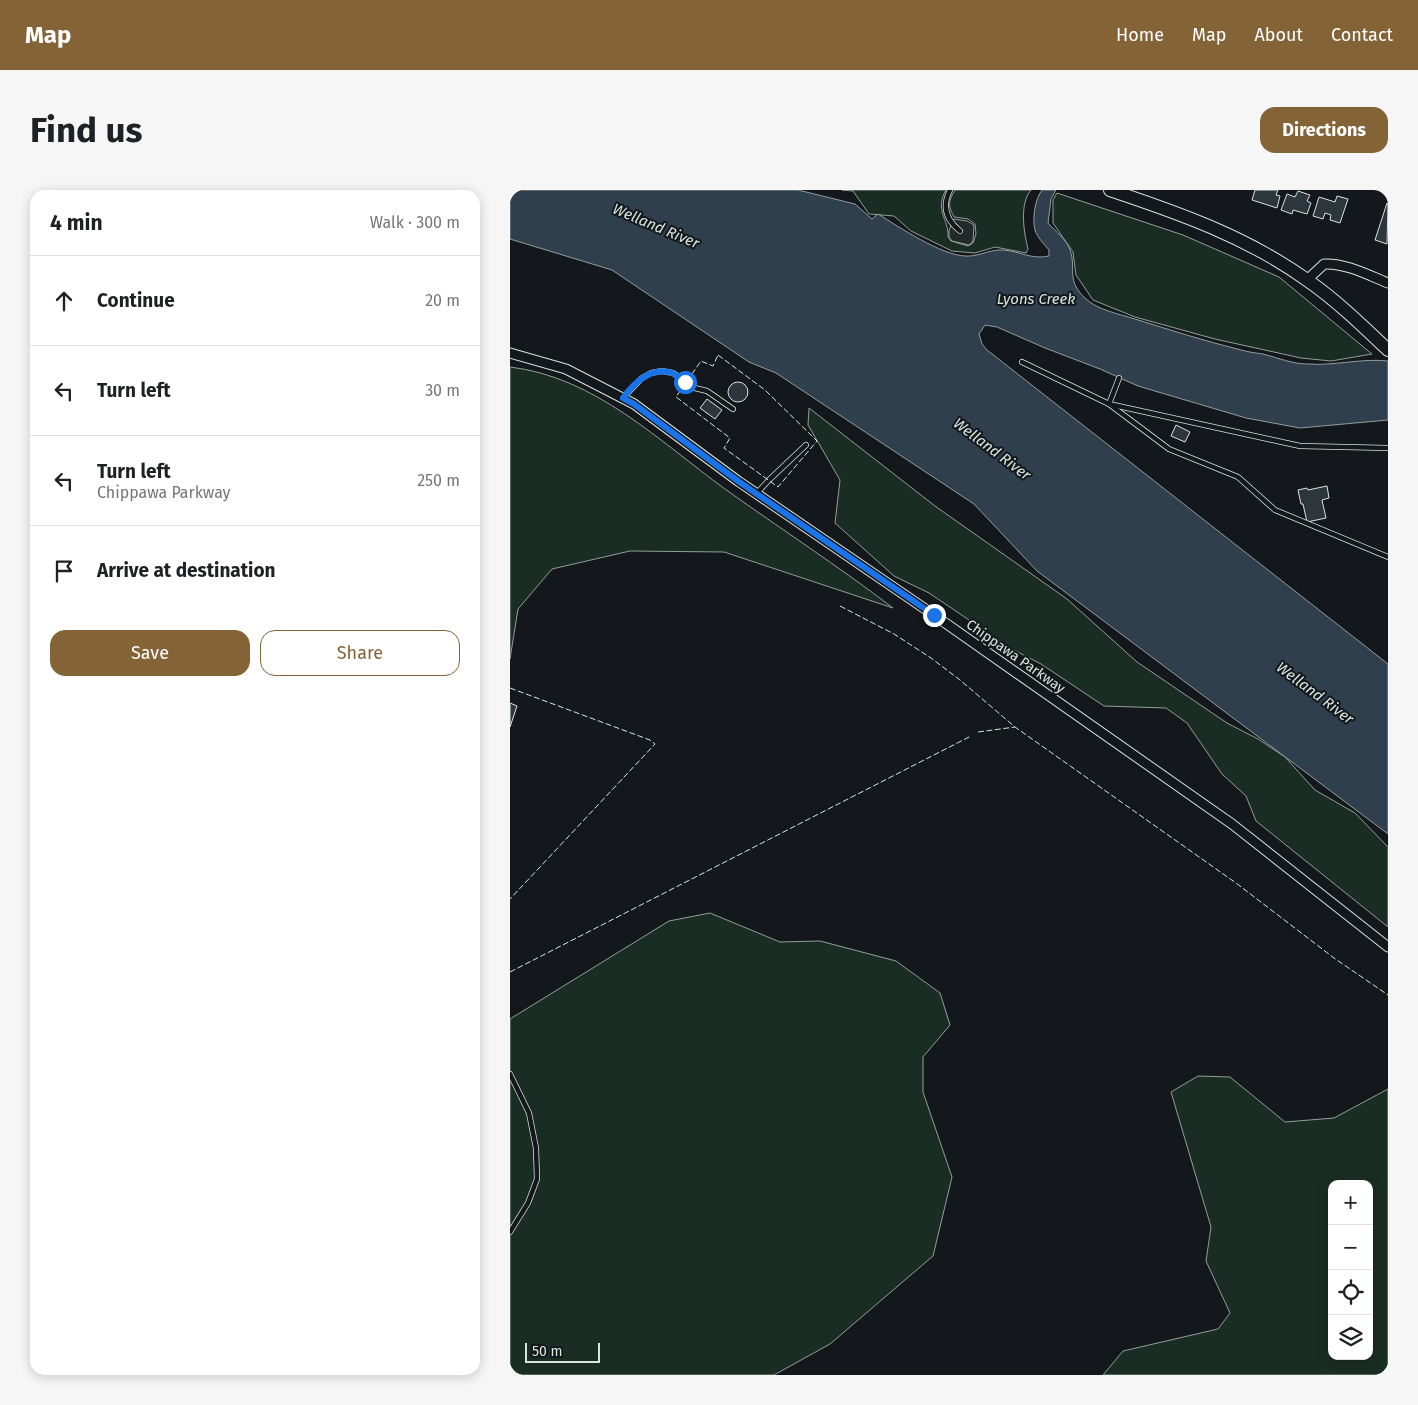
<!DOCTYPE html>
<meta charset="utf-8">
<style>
:root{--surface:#fff;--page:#f6f6f6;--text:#202124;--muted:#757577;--line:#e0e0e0;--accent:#846436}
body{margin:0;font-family:"Fira Sans",sans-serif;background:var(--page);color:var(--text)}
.controls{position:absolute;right:15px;bottom:15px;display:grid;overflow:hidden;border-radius:10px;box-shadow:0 2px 12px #0003}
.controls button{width:45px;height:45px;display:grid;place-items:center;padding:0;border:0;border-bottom:1px solid var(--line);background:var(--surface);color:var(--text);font:25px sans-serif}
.scale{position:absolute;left:15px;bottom:12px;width:75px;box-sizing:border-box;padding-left:5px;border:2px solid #d8e6dc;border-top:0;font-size:14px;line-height:18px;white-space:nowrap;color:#d8e6dc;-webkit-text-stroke:4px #14181c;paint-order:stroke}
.stop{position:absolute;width:15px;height:15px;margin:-11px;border:4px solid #1a73e8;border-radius:50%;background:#fff}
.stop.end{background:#1a73e8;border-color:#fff;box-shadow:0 1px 5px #0008}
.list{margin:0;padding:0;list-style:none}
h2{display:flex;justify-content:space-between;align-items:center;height:65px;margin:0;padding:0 20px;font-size:21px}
h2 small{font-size:16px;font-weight:400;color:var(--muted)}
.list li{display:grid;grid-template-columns:32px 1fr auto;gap:15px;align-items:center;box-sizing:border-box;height:90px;padding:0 20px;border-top:1px solid var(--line)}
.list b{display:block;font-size:19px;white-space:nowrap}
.list p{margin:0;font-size:16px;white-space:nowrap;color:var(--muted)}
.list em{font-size:16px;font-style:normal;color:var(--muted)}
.actions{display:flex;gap:10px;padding:15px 20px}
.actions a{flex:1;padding:11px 0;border:1px solid var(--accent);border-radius:15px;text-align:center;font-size:18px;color:var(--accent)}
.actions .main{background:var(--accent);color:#fff}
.icon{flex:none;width:28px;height:28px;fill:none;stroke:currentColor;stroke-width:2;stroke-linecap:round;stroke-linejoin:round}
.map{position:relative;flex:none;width:878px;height:1185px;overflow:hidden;border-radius:15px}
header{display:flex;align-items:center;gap:30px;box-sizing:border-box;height:70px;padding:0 25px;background:var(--accent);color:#fff}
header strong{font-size:24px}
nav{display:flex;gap:28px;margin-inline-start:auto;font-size:18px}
.intro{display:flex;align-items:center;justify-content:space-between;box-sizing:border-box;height:120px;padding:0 30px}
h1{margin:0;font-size:35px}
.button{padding:12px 22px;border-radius:15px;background:var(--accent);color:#fff;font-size:18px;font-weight:700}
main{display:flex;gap:30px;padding:0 30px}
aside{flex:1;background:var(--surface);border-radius:15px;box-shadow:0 2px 12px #0003}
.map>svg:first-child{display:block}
.green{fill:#1a2d24;stroke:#939e99;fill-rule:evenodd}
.parking{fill:#24282b;stroke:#939e99}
.water{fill:#2f3f4d;stroke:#939e99}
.building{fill:#2c363c;stroke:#d8e6dc}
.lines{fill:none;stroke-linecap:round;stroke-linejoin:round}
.lane-casing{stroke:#d8e6dc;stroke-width:6}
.street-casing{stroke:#d8e6dc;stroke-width:11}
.secondary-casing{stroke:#d8e6dc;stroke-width:14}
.lane{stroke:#14181c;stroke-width:4.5}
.street{stroke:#14181c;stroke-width:9}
.secondary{stroke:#14181c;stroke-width:12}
.fence{stroke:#d8e6dc;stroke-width:1;stroke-dasharray:6 2.5;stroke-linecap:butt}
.route{stroke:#1a73e8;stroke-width:6}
.labels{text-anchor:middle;stroke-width:4;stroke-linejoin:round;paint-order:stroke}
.street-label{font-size:14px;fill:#d8e6dc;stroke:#14181c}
.water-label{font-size:15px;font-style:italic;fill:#d8e6dc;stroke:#14181c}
</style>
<header>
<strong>Map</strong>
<nav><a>Home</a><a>Map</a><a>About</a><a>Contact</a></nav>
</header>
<div class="intro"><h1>Find us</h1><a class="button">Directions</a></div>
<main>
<aside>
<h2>4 min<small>Walk · 300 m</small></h2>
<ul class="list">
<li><svg class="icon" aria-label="ahead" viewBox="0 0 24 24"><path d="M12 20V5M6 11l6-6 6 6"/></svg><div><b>Continue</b></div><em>20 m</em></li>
<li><svg class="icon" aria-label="left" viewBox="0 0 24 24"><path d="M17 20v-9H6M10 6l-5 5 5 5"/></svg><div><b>Turn left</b></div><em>30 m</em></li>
<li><svg class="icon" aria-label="left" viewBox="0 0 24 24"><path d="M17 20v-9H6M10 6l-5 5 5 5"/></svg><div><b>Turn left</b><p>Chippawa Parkway</p></div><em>250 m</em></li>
<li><svg class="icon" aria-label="arrive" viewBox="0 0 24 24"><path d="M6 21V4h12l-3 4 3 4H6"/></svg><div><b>Arrive at destination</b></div></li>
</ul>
<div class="actions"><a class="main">Save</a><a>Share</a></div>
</aside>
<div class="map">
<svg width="878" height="1185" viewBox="0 0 878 1185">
<rect width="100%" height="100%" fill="#14181c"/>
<!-- green -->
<g class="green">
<path d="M332,0H436C424,20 439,29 438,47L441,51L458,56L463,53L466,44L465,34L458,29L444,27C438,16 438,11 445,0H521C509,14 514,43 518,59L516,63L485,57L465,63L442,61L401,41L384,26L359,24L343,1Z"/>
<path d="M547,3L673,45L769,87L862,164L821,171L791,168L705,149L625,127L583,110L566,85L563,62L543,33V10Z"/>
<path d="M0,177C85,187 149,251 215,299C271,339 328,376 383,418L214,362L120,361L42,379L8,419L0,469Z"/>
<path d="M299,218L425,316L557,409L627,472L717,533L748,549L775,567L805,600L845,623L878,657V737L746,631L736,606L712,584L677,533L656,518L594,516L531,474L502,459L419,403L384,386L325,333L330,290L298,235Z"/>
<path d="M200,723L270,752L310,751L386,771L430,803L440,835L413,867V902L442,987L423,1066L320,1154L264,1185H0V829L159,731Z"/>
<path d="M688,886L720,887L775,932L824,928L878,899V1185H593L613,1161L708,1139L720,1123L696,1071L701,1037L661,902ZM822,994H859V1166H822Z"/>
</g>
<!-- parking -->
<path class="parking" d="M444,29L457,31L464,35L463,51L459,55L442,51L439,47V40Z"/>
<!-- water -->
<path class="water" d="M0,0H288L345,14L362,29L368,24C389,37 431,65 455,66C469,67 480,59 493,60C509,61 522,70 539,66V60C534,54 527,47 525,40C522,29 525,9 532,0H546L541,9L538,33C545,41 557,50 560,60C567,79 555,90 576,109C588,120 609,124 625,129C660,140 695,151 731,160C738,162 746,163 753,164C769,168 782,174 798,174C824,176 852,168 878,171V230L790,238L736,228L628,196L590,179L535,158L487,137L475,135L469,144L472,154L477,160L878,474V644L527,381L464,314L266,183L239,172L102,80L0,49Z"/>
<!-- building -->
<g class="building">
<path d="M745,0H768L766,5L770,6L767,18L742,10Z"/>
<path d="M788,1L800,5L797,11L801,13L797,24L783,20L782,24L771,20L777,4L785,7Z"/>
<path d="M827,6L838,9L830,33L820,30L821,25L815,23L813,29L803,26L809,7L825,12Z"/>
<path d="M877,13L878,14L877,54L865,50Z"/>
<circle cx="228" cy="202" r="10"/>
<path d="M197,209L212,220L205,229L190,218Z"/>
<path d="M666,235L680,242L675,252L661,246Z"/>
<path d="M817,296L819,308L812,310L816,328L797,332L793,314H791L788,300L797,298L798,300Z"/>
<path d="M0,513L7,516L0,537Z"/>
</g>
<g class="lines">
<!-- lane casing -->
<g class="lane-casing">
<g id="lane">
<path d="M440,0C432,16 436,30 450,41"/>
<path d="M512,172L599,214L790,256L878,258"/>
<path d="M609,188L599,214L659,259L728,287L765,320L878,367"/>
<path d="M113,208L132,188L141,183L152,181L163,183L185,198L197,201L223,219"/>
<path d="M246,304L259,290L296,255"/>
<path d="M0,884L19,923L26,958L27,989L18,1013L0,1042"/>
</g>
</g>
<!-- street casing -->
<g class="street-casing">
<g id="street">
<path d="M797,90L814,74C836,73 858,85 878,93"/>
<path d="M0,163L56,179L124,214L228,291L424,425L722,634L878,757"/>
</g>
</g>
<!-- secondary casing -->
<g class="secondary-casing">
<path id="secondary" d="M600,0C669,23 737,47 797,90C826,110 853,136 878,160"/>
</g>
<!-- lane -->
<use href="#lane" class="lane"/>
<!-- street -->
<use href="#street" class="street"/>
<!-- secondary -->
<use href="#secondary" class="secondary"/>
<!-- fence -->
<g class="fence">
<path d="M208,165L255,200L307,251L268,297L214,258L220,248L166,207L191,171L203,176Z"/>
<path d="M330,416L384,444L421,468L450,490L505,537L726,693L824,768L878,805"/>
<path d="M0,498L140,550L145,554L0,709"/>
<path d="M468,542L505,537"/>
<path d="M0,782L461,546"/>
</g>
</g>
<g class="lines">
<!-- route -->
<path class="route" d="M175,192C171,189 166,185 162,183C141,176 124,193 113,208L124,214L228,291L424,425"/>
</g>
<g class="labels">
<!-- street labels -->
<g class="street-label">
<text transform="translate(506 466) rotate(35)" y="5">Chippawa Parkway</text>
</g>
<!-- water labels -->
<g class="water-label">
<text transform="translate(146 36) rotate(23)" y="5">Welland River</text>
<text x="526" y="114">Lyons Creek</text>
<text transform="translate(482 259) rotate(37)" y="5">Welland River</text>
<text transform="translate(805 503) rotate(37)" y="5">Welland River</text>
</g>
</g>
</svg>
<div class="controls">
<button>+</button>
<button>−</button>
<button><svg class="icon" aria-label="locate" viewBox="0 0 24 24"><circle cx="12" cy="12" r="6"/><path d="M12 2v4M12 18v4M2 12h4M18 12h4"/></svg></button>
<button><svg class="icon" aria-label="layers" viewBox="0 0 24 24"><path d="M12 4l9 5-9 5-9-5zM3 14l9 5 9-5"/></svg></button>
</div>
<div class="scale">50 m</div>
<div class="stop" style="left:175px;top:192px"></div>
<div class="stop end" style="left:424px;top:425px"></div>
</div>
</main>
